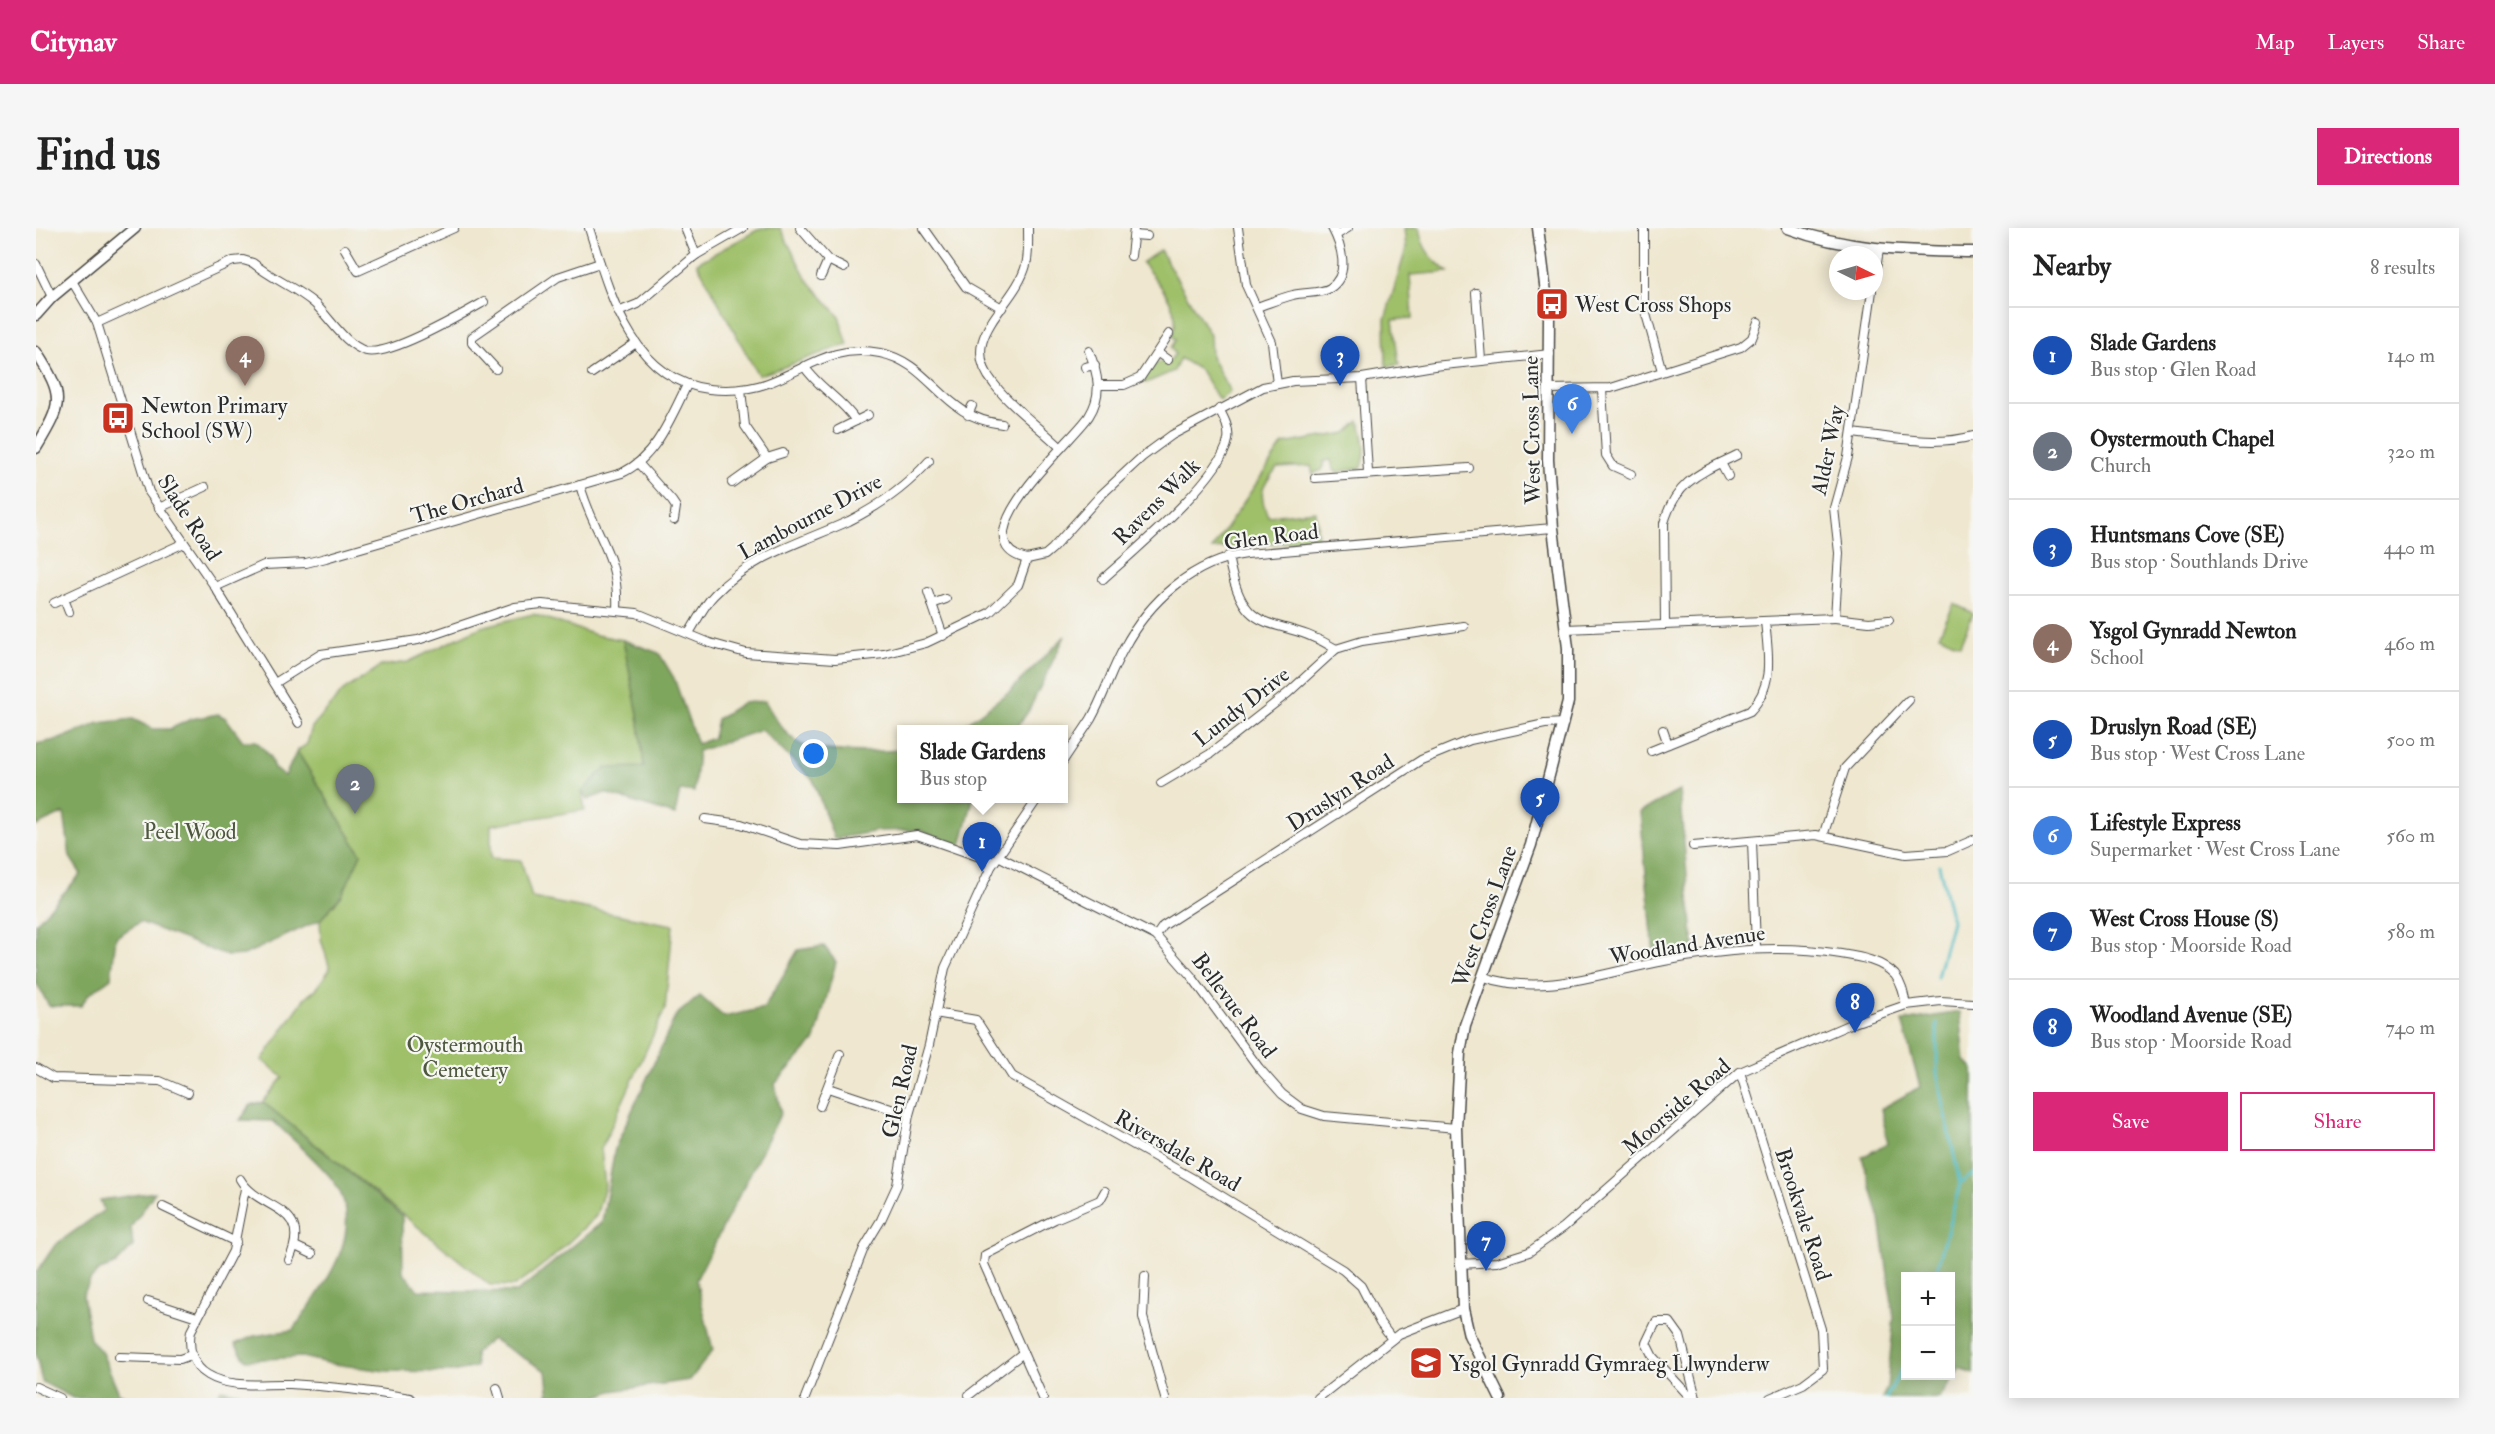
<!DOCTYPE html>
<meta charset="utf-8">
<style>
:root{--surface:#fff;--page:#f6f6f6;--text:#222;--muted:#767676;--line:#e0e0e0;--accent:#db2777}
body{margin:0;font-family:"IM FELL Double Pica",serif;background:var(--page);color:var(--text)}
.controls{position:absolute;right:18px;bottom:18px;display:grid;overflow:hidden;border-radius:0px;box-shadow:0 3px 15px #0003}
.controls button{width:54px;height:54px;display:grid;place-items:center;padding:0;border:0;border-bottom:2px solid var(--line);background:var(--surface);color:var(--text);font:30px sans-serif}
.compass{position:absolute;left:1793px;top:18px;width:54px;height:54px;border-radius:50%;background:var(--surface);box-shadow:0 3px 15px #0003;rotate:95deg}
.you{position:absolute;left:778px;top:526px;width:21px;height:21px;margin:-15px;border:4px solid #fff;border-radius:50%;background:#1a73e8;box-shadow:0 0 0 9px #1a73e833}
.badge{display:grid;place-items:center;width:39px;height:39px;border-radius:50%;background:var(--accent);color:#fff;font-size:20px;font-weight:700}
.pin{position:absolute;translate:-50% -50px;filter:drop-shadow(0 2px 3px #0008)}
.pin::after{content:'';position:absolute;top:32px;width:21px;height:18px;background:inherit;clip-path:polygon(0 0,100% 0,50% 100%)}
.popup{position:absolute;left:861px;top:497px;width:171px;height:78px;box-sizing:border-box;display:grid;place-content:center;border-radius:0px;background:var(--surface);filter:drop-shadow(0 2px 4px #0005);font-size:20px;white-space:nowrap;color:var(--muted)}
.popup b{font-size:22px;color:var(--text)}
.popup::after{content:'';position:absolute;left:50%;top:100%;margin-left:-12px;border:12px solid transparent;border-top-color:var(--surface)}
.list{margin:0;padding:0;list-style:none}
h2{display:flex;justify-content:space-between;align-items:center;height:78px;margin:0;padding:0 24px;font-size:26px}
h2 small{font-size:20px;font-weight:400;color:var(--muted)}
.list li{display:grid;grid-template-columns:39px 1fr auto;gap:18px;align-items:center;box-sizing:border-box;height:96px;padding:0 24px;border-top:2px solid var(--line)}
.list b{display:block;font-size:22px;white-space:nowrap}
.list p{margin:0;font-size:20px;white-space:nowrap;color:var(--muted)}
.list em{font-size:20px;font-style:normal;color:var(--muted)}
.actions{display:flex;gap:12px;padding:18px 24px}
.actions a{flex:1;padding:14px 0;border:2px solid var(--accent);border-radius:0px;text-align:center;font-size:21px;color:var(--accent)}
.actions .main{background:var(--accent);color:#fff}
.map{position:relative;flex:none;width:1937px;height:1170px;overflow:hidden;border-radius:0px}
header{display:flex;align-items:center;gap:36px;box-sizing:border-box;height:84px;padding:0 30px;background:var(--accent);color:#fff}
header strong{font-size:28px}
nav{display:flex;gap:33px;margin-inline-start:auto;font-size:21px}
.intro{display:flex;align-items:center;justify-content:space-between;box-sizing:border-box;height:144px;padding:0 36px}
h1{margin:0;font-size:42px}
.button{padding:15px 27px;border-radius:0px;background:var(--accent);color:#fff;font-size:21px;font-weight:700}
main{display:flex;gap:36px;padding:0 36px}
aside{flex:1;background:var(--surface);border-radius:0px;box-shadow:0 3px 15px #0003}
.map>svg:first-child{display:block}
.green{fill:#9fc069;stroke:#65764a;stroke-width:1.5}
.forest{fill:#7fa65d;stroke:#556844;stroke-width:1.5;fill-rule:evenodd}
.lines{fill:none;stroke-linecap:round;stroke-linejoin:round}
.stream{stroke:#49b8c1;stroke-width:3}
.street-casing{stroke:#484744;stroke-width:10}
.secondary-casing{stroke:#484744;stroke-width:13}
.street{stroke:#fff;stroke-width:8}
.secondary{stroke:#fff;stroke-width:10}
.labels{text-anchor:middle;stroke-width:4.5;stroke-linejoin:round;paint-order:stroke}
.poi-label{font-size:22px;fill:#2b2b2b;stroke:#f6f6f2;text-anchor:start}
.street-label{font-size:22px;fill:#2b2b2b;stroke:#f6f6f2}
.park-label{font-size:22px;fill:#4e583e;stroke:#f6f6f2}
</style>
<header>
<strong>Citynav</strong>
<nav><a>Map</a><a>Layers</a><a>Share</a></nav>
</header>
<div class="intro"><h1>Find us</h1><a class="button">Directions</a></div>
<main>
<div class="map">
<svg width="1937" height="1170" viewBox="0 0 1937 1170">
<rect width="100%" height="100%" fill="#f6f6f2"/>
<filter id="ink" filterUnits="userSpaceOnUse"><feTurbulence type="fractalNoise" baseFrequency=".0167" numOctaves="2"/><feDisplacementMap in="SourceGraphic" scale="12" xChannelSelector="R" yChannelSelector="G"/><feConvolveMatrix kernelMatrix="1 2 1 2 8 2 1 2 1" color-interpolation-filters="sRGB"/></filter>
<filter id="wash" filterUnits="userSpaceOnUse"><feTurbulence type="fractalNoise" baseFrequency=".008" numOctaves="4" result="noise"/><feDisplacementMap in="SourceGraphic" scale="24" xChannelSelector="R" yChannelSelector="G"/><feGaussianBlur stdDeviation="1.35" result="paint"/><feColorMatrix in="noise" values="0 0 0 0 0 0 0 0 0 0 0 0 0 0 0 0 0 1.4 0 .05"/><feComposite in="paint" operator="in"/></filter>
<g filter="url(#wash)">
<rect width="100%" height="100%" fill="#efe7cf"/>
<!-- green -->
<g class="green">
<path d="M725,0H744L771,51L803,88L812,117C780,124 753,140 722,147L661,35Z"/>
<path d="M1368,0H1383C1386,21 1396,32 1413,44L1374,47L1377,90L1357,92L1363,137L1350,138L1349,91L1370,21Z"/>
<path d="M1124,22L1174,107L1175,128L1194,164L1183,172L1164,142L1144,130L1138,143L1110,155L1105,153L1118,136L1126,133L1131,136L1139,126L1135,120L1140,111L1136,108C1149,83 1121,53 1106,35Z"/>
<path d="M1323,193C1328,207 1332,227 1325,240L1301,244L1297,240L1295,232L1288,233L1286,242L1277,246L1275,238L1241,240C1225,259 1222,265 1232,288L1280,283L1282,311L1176,321L1247,216L1310,205Z"/>
<path d="M1918,376L1937,385L1924,417L1903,407Z"/>
<path d="M497,386L560,407L587,412L602,486L608,539L546,564L549,582L455,597V630L485,632L496,670L637,697L629,781L565,921L569,958L560,988L516,1030L479,1058L454,1057L227,874L247,849L226,832L268,771L280,761L294,741L285,711L284,692L306,667L325,626L261,523L271,516L276,499L307,463L345,438L372,434L445,399Z"/>
</g>
<!-- forest -->
<g class="forest">
<path d="M1029,408L993,482L980,501H923L975,462Z"/>
<path d="M587,412L623,425L638,450L661,516L677,510L681,491L706,475L729,473C738,489 748,506 764,516C783,526 843,524 865,522V570L937,571L925,618L883,602L842,603L798,611L777,552L725,502L662,523L658,564L644,562L639,587L569,565L551,572L546,564L569,540L608,539L602,486Z"/>
<path d="M182,486L190,490L207,513H220L234,528L238,541L249,548L261,523L325,626L306,667L284,692L208,727L191,728L104,694L80,709L75,750L52,767L45,778H13L0,754V695L45,646L34,629L28,585L0,598V516L24,511L63,495L97,491L117,501H134L155,491Z"/>
<path d="M1643,563L1658,719L1618,726L1604,584Z"/>
<path d="M788,718L800,734L779,812L739,856L745,885L660,1052L677,1122L654,1152L576,1163L556,1170H513L510,1143L456,1111L439,1125L440,1139L416,1144L349,1143L291,1135L266,1129L210,1132L199,1116L218,1108L257,1102C287,1058 335,1002 296,951C279,930 256,911 237,893L204,892L215,877L227,874L366,988L367,1044L382,1062L481,1064L566,994L579,920L640,787L664,768L688,789L728,780L762,722Z"/>
<path d="M1924,784L1929,833L1937,840V1146L1924,1140L1904,1170H1846L1851,1160L1858,1089L1844,991L1826,929L1852,915L1845,881L1884,859L1866,793ZM1870,1048H1914V1148H1870Z"/>
<path d="M119,964L95,999L97,1018L80,1036L64,1042L55,1051L47,1067L54,1111L66,1125L83,1165L92,1170H37L6,1154L0,1127V1045L19,1017L68,982L64,972Z"/>
<path d="M185,1161L229,1170H181Z"/>
</g>
<g class="lines">
<!-- stream -->
<g class="stream">
<path d="M1901,749L1916,693L1903,637"/>
<path d="M1924,956L1937,946"/>
<path d="M1899,1048L1924,956L1901,845V795"/>
<path d="M1850,1170L1870,1133"/>
</g>
</g>
</g>
<g filter="url(#ink)">
<g class="lines">
<!-- street casing -->
<g class="street-casing">
<g id="street">
<path d="M553,0C573,63 595,152 673,161C693,163 713,162 732,155C773,140 796,116 844,125C896,135 906,190 966,196"/>
<path d="M649,0L660,27"/>
<path d="M764,0L792,32L808,40"/>
<path d="M888,0L930,59L966,80"/>
<path d="M992,0C992,12 993,26 990,37C979,79 919,109 958,156C976,180 1004,199 1025,220"/>
<path d="M1202,0L1210,57L1236,114L1241,156"/>
<path d="M1608,0V79L1626,143"/>
<path d="M1098,7L1111,8"/>
<path d="M1300,7L1312,0"/>
<path d="M309,21L322,43L418,0"/>
<path d="M1095,28L1098,0"/>
<path d="M0,36L16,69"/>
<path d="M785,48L792,32"/>
<path d="M36,53L61,95L113,264L179,359L263,495"/>
<path d="M1838,53L1843,22"/>
<path d="M1440,65L1445,132"/>
<path d="M1221,79C1233,75 1245,70 1257,67C1267,64 1285,66 1294,60C1315,46 1305,17 1296,0"/>
<path d="M582,84L602,76L660,27L707,0"/>
<path d="M61,95L197,33L207,32L217,35C236,51 261,60 279,76C294,90 309,117 330,123C353,129 425,87 448,74"/>
<path d="M1122,125L1132,132"/>
<path d="M768,138C782,160 805,170 820,193"/>
<path d="M1049,139L1059,137"/>
<path d="M460,141L436,115V109L522,49L564,35"/>
<path d="M556,145L600,115"/>
<path d="M1326,150L1332,244"/>
<path d="M1064,157H1088L1104,150L1133,106"/>
<path d="M1513,161L1575,160L1705,119L1716,110L1722,94"/>
<path d="M1566,161L1570,227L1577,238L1595,246"/>
<path d="M705,162L709,198L731,230"/>
<path d="M932,187L936,178"/>
<path d="M802,202L832,187"/>
<path d="M1816,205C1855,209 1899,219 1937,208"/>
<path d="M1685,235L1692,248"/>
<path d="M603,236L636,273L640,279L638,292"/>
<path d="M1279,250L1433,240"/>
<path d="M696,255L731,230L747,225"/>
<path d="M544,257C557,306 584,326 581,382"/>
<path d="M123,280L169,259"/>
<path d="M1192,328C1208,417 1239,383 1300,421"/>
<path d="M991,331C918,314 1039,211 1053,188C1067,166 1062,146 1053,123"/>
<path d="M1067,351C1097,324 1186,249 1192,212C1194,201 1188,190 1183,181"/>
<path d="M179,359L228,337L270,335L290,330L586,245C620,229 635,189 651,157"/>
<path d="M892,364L907,408"/>
<path d="M28,371L33,384"/>
<path d="M18,375L148,315"/>
<path d="M896,376L910,371"/>
<path d="M1799,390L1833,394L1853,392"/>
<path d="M1629,395L1628,295C1640,253 1664,245 1701,227"/>
<path d="M1530,401L1799,390L1803,325L1798,280L1812,229L1836,63"/>
<path d="M653,405C661,393 668,377 678,367C716,327 765,315 813,293C843,278 871,258 893,233"/>
<path d="M239,455L285,426L382,412L479,379L506,376L601,385L674,415L710,425L799,431L848,426L890,415L953,385L982,357L991,331L1009,327L1016,321L1064,268L1106,229L1136,207L1227,159L1257,153L1326,150L1398,138L1514,126"/>
<path d="M1627,502L1632,516"/>
<path d="M1615,523L1714,483C1739,457 1732,426 1729,393"/>
<path d="M1027,533C1036,519 1046,505 1055,491C1068,468 1075,443 1088,420C1113,373 1157,333 1211,326L1517,300"/>
<path d="M1125,555L1174,526L1252,465L1300,421L1326,413L1428,398"/>
<path d="M669,591L705,596L764,616L804,618L881,607L958,634"/>
<path d="M1787,608L1809,540L1873,472"/>
<path d="M1716,613L1720,719"/>
<path d="M1657,618L1780,607L1870,626L1912,623L1937,612"/>
<path d="M962,628L1120,708L1156,749L1223,840L1246,866L1266,881L1288,888L1420,900"/>
<path d="M1120,708L1127,698L1385,532L1434,512L1509,496L1528,495"/>
<path d="M1448,749C1508,769 1569,744 1628,733C1687,722 1745,716 1805,726C1824,729 1845,732 1859,747C1866,756 1868,767 1870,777"/>
<path d="M899,785L940,792L976,848L1156,950L1307,1042L1325,1058L1344,1095L1356,1111"/>
<path d="M0,840L17,850L124,853L152,865"/>
<path d="M1704,844L1785,1101L1787,1141L1767,1156L1734,1170"/>
<path d="M792,860L873,887"/>
<path d="M784,878L804,826"/>
<path d="M204,951C223,984 278,976 253,1032"/>
<path d="M209,961L197,1023L155,1103C152,1120 156,1138 172,1147C195,1161 228,1155 254,1156C294,1158 334,1163 374,1170"/>
<path d="M127,979L200,1014"/>
<path d="M259,1018L276,1026"/>
<path d="M1424,1036L1461,1034L1493,1024L1528,999L1704,844L1812,797L1870,777L1905,773L1937,775"/>
<path d="M1109,1048L1107,1089L1129,1170"/>
<path d="M112,1073L161,1089"/>
<path d="M83,1129L144,1131L155,1127"/>
<path d="M0,1159L24,1170"/>
<path d="M461,1160L464,1170"/>
<path d="M933,1167L987,1125"/>
<path d="M769,1170L828,1020L845,992L861,957L873,887L893,817L909,740L955,639L1002,570"/>
<path d="M1007,1170L948,1036L949,1027L1019,991L1064,972L1069,963"/>
<path d="M1282,1170L1363,1106L1427,1081"/>
<path d="M1655,1170L1617,1129L1610,1115L1620,1094H1634L1644,1108L1660,1170"/>
</g>
</g>
<!-- secondary casing -->
<g class="secondary-casing">
<g id="secondary">
<path d="M1752,0C1812,23 1873,23 1937,24"/>
<path d="M0,87L16,69L99,0"/>
<path d="M0,124C29,169 27,175 0,220"/>
<path d="M1464,1170L1433,1107L1427,1081L1420,900L1424,825L1429,797L1495,617L1532,474V420L1517,300L1512,232L1513,89L1502,0"/>
</g>
</g>
<!-- street -->
<use href="#street" class="street"/>
<!-- secondary -->
<use href="#secondary" class="secondary"/>
</g>
</g>
<!-- icons -->
<defs>
<g id="bus-square" transform="scale(1.725)"><rect x="-9" y="-9" width="18" height="18" rx="4" fill="#c8321e" stroke="#f6f6f2"/><path d="M-5-6H5V4H4V6H2V4H-2V6H-4V4H-5ZM-3.5-4V0h7V-4ZM-3.5 1.2v1.5H-2V1.2ZM2 1.2v1.5H3.5V1.2Z" fill="#fff"/></g>
<g id="school-square" transform="scale(1.725)"><rect x="-9" y="-9" width="18" height="18" rx="4" fill="#c8321e" stroke="#f6f6f2"/><path d="M0-5L7-2L0 1L-7-2ZM-4 1L0 2.5L4 1V4Q0 6-4 4Z" fill="#fff"/></g>
</defs>
<g fill-rule="evenodd">
<use href="#bus-square" x="1516" y="76"/>
<use href="#bus-square" x="82" y="190"/>
<use href="#school-square" x="1390" y="1135"/>
</g>
<g class="labels">
<!-- poi labels -->
<g class="poi-label">
<text x="1539" y="84">West Cross Shops</text>
<text x="105" y="185">Newton Primary<tspan x="105" dy="25">School (SW)</tspan></text>
<text x="1413" y="1143">Ysgol Gynradd Gymraeg Llwynderw</text>
</g>
<!-- street labels -->
<g class="street-label">
<text transform="translate(1495 202) rotate(-91)" y="8">West Cross Lane</text>
<text transform="translate(1791 222) rotate(-78)" y="8">Alder Way</text>
<text transform="translate(431 272) rotate(-16)" y="8">The Orchard</text>
<text transform="translate(1120 273) rotate(-45)" y="8">Ravens Walk</text>
<text transform="translate(774 288) rotate(-28)" y="8">Lambourne Drive</text>
<text transform="translate(154 289) rotate(57)" y="8">Slade Road</text>
<text transform="translate(1235 308) rotate(-7)" y="8">Glen Road</text>
<text transform="translate(1205 478) rotate(-38)" y="8">Lundy Drive</text>
<text transform="translate(1304 564) rotate(-33)" y="8">Druslyn Road</text>
<text transform="translate(1448 688) rotate(-70)" y="8">West Cross Lane</text>
<text transform="translate(1651 716) rotate(-9)" y="8">Woodland Avenue</text>
<text transform="translate(1199 777) rotate(53)" y="8">Bellevue Road</text>
<text transform="translate(863 863) rotate(-77)" y="8">Glen Road</text>
<text transform="translate(1640 878) rotate(-41)" y="8">Moorside Road</text>
<text transform="translate(1142 922) rotate(30)" y="8">Riversdale Road</text>
<text transform="translate(1768 986) rotate(72)" y="8">Brookvale Road</text>
</g>
<!-- park labels -->
<g class="park-label">
<text x="154" y="611">Peel Wood</text>
<text x="429" y="824">Oystermouth<tspan x="429" dy="25">Cemetery</tspan></text>
</g>
</g>
</svg>
<div class="controls">
<button>+</button>
<button>−</button>
</div>
<svg class="compass" viewBox="-18 -18 36 36"><path d="M0-13l5 13h-10z" fill="#e53935"/><path d="M0 13l5-13h-10z" fill="#767676"/></svg>
<div class="you"></div>
<div class="pin badge" style="left:946px;top:644px;background:#1a4fb4">1</div>
<div class="popup"><b>Slade Gardens</b>Bus stop</div>
<div class="pin badge" style="left:319px;top:586px;background:#6b7280">2</div>
<div class="pin badge" style="left:1304px;top:158px;background:#1a4fb4">3</div>
<div class="pin badge" style="left:209px;top:158px;background:#8d6e63">4</div>
<div class="pin badge" style="left:1504px;top:600px;background:#1a4fb4">5</div>
<div class="pin badge" style="left:1536px;top:206px;background:#3f7fe0">6</div>
<div class="pin badge" style="left:1450px;top:1043px;background:#1a4fb4">7</div>
<div class="pin badge" style="left:1819px;top:805px;background:#1a4fb4">8</div>
</div>
<aside>
<h2>Nearby<small>8 results</small></h2>
<ul class="list">
<li><span class="badge" style="background:#1a4fb4">1</span><div><b>Slade Gardens</b><p>Bus stop · Glen Road</p></div><em>140 m</em></li>
<li><span class="badge" style="background:#6b7280">2</span><div><b>Oystermouth Chapel</b><p>Church</p></div><em>320 m</em></li>
<li><span class="badge" style="background:#1a4fb4">3</span><div><b>Huntsmans Cove (SE)</b><p>Bus stop · Southlands Drive</p></div><em>440 m</em></li>
<li><span class="badge" style="background:#8d6e63">4</span><div><b>Ysgol Gynradd Newton</b><p>School</p></div><em>460 m</em></li>
<li><span class="badge" style="background:#1a4fb4">5</span><div><b>Druslyn Road (SE)</b><p>Bus stop · West Cross Lane</p></div><em>500 m</em></li>
<li><span class="badge" style="background:#3f7fe0">6</span><div><b>Lifestyle Express</b><p>Supermarket · West Cross Lane</p></div><em>560 m</em></li>
<li><span class="badge" style="background:#1a4fb4">7</span><div><b>West Cross House (S)</b><p>Bus stop · Moorside Road</p></div><em>580 m</em></li>
<li><span class="badge" style="background:#1a4fb4">8</span><div><b>Woodland Avenue (SE)</b><p>Bus stop · Moorside Road</p></div><em>740 m</em></li>
</ul>
<div class="actions"><a class="main">Save</a><a>Share</a></div>
</aside>
</main>
